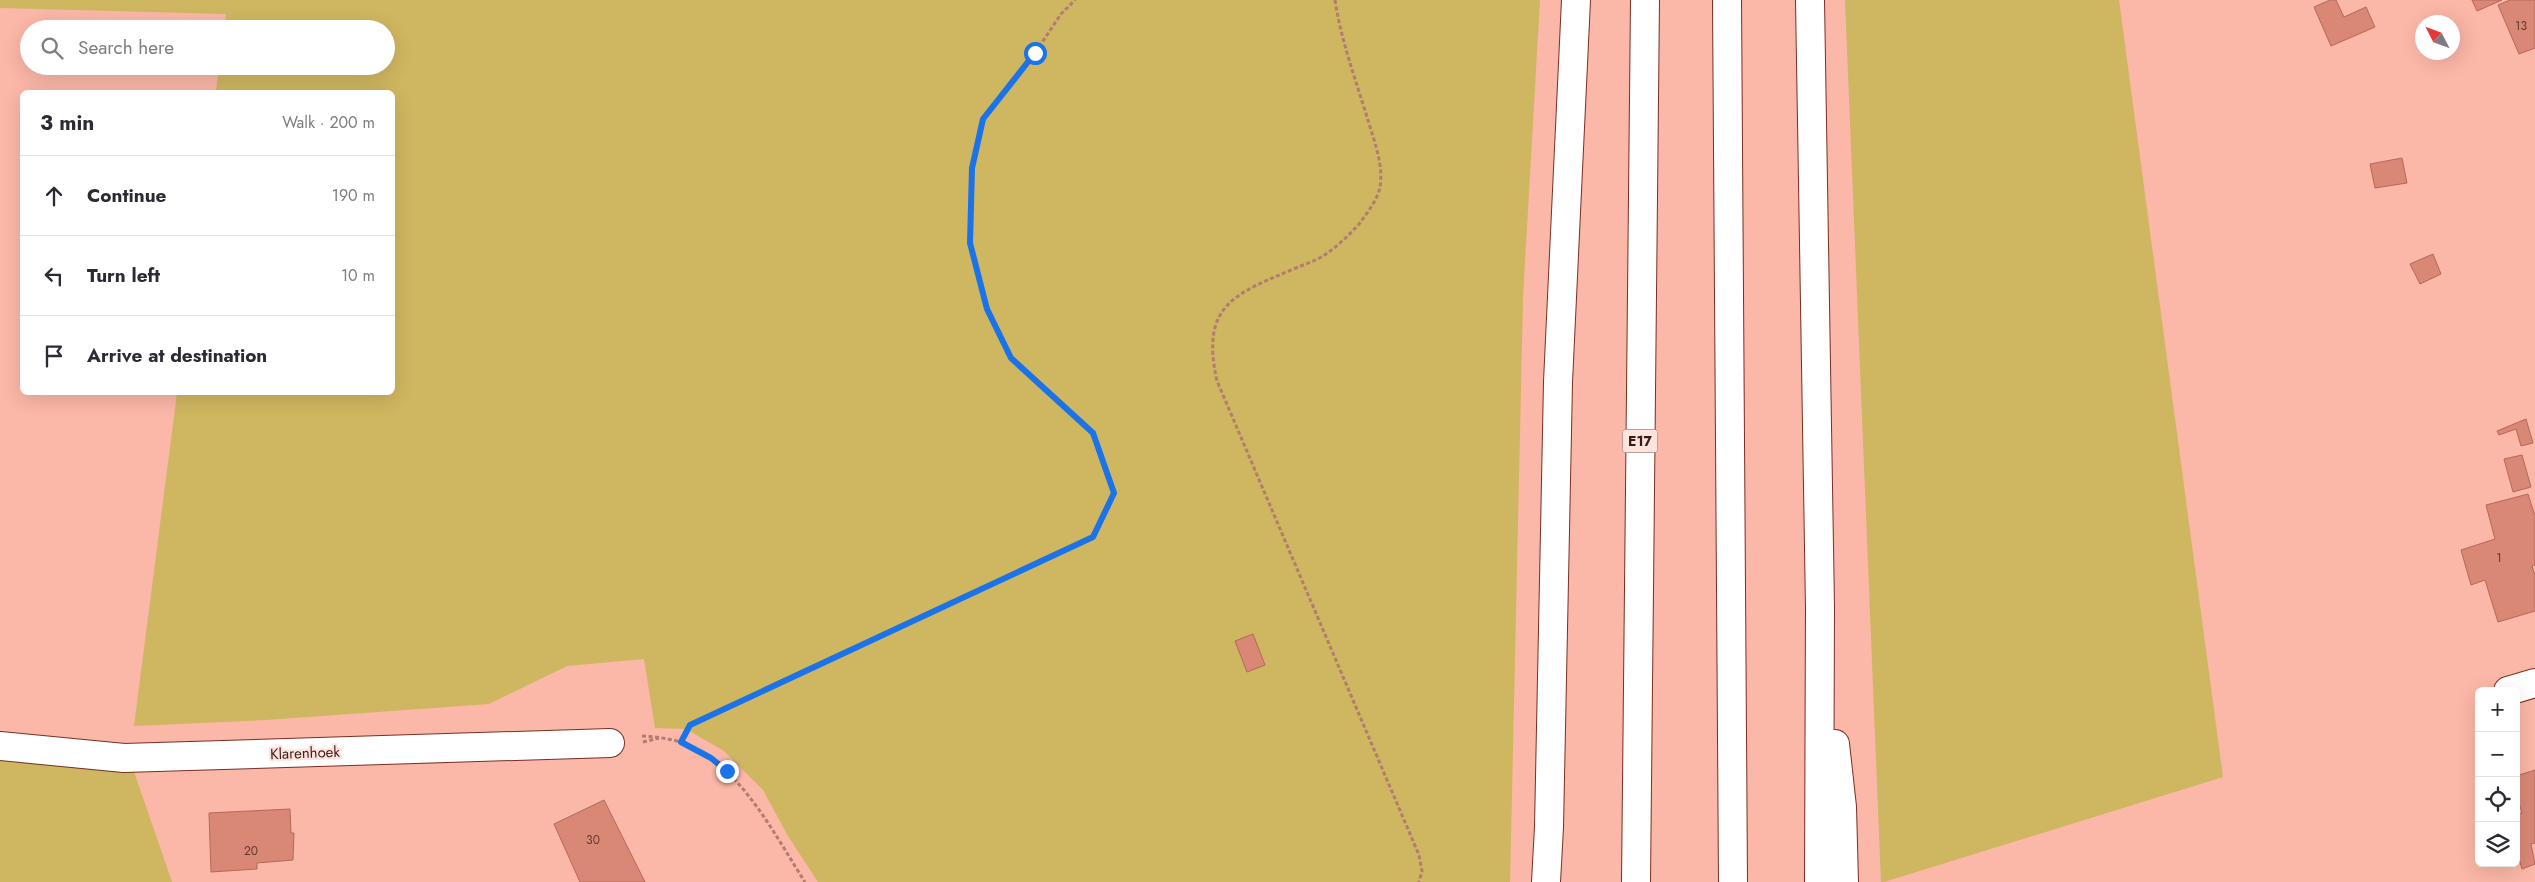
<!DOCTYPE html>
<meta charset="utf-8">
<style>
:root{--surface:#fff;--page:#f7f7f7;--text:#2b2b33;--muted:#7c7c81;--line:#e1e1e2}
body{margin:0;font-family:Jost,sans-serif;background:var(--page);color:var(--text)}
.controls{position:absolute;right:15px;bottom:15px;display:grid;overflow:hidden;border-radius:8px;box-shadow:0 5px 20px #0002}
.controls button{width:45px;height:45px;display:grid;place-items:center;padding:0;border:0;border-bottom:1px solid var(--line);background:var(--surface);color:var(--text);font:25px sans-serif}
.compass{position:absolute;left:2415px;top:15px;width:45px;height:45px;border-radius:50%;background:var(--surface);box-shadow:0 5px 20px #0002;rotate:312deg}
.stop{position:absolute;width:15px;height:15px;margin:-11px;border:4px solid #1a73e8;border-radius:50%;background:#fff}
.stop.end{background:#1a73e8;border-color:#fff;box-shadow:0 1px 5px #0008}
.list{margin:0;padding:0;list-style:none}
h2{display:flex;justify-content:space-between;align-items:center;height:65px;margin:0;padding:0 20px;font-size:21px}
h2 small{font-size:16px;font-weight:400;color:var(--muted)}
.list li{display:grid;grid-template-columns:32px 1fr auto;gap:15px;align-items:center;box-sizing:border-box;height:80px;padding:0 20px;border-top:1px solid var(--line)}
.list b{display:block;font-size:19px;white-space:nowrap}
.list em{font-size:16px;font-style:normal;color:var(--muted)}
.icon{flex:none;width:28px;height:28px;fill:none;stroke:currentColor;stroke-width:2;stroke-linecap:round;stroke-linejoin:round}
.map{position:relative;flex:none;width:2535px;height:882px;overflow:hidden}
.search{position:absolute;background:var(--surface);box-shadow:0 5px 20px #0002;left:20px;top:20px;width:375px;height:55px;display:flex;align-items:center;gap:12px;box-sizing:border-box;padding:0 18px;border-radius:28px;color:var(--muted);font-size:19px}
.panel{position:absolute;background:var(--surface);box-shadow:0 5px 20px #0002;left:20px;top:90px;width:375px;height:305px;border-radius:8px}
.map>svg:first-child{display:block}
.green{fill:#cfb660}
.building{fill:#d98876;stroke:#b56856}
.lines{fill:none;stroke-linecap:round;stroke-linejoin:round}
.minor-casing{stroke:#773021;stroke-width:30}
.highway-casing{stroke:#773021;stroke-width:30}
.path{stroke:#b27c6f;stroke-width:3;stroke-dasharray:4 2.5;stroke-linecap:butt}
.minor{stroke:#fff;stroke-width:28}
.highway{stroke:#fff;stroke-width:28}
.route{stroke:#1a73e8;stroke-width:6}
.labels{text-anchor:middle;stroke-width:4.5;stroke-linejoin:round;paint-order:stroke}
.number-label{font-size:12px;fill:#63372d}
.shield{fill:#ffe4de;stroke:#765851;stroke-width:1}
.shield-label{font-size:14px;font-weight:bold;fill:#3c1c15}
.street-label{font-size:15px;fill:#3c1c15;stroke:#ffe4de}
</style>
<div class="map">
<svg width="2535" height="882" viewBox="0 0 2535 882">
<rect width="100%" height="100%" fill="#fbb7a7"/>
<!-- green -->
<g class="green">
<path d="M0,0H1540L1523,297L1510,882H818L788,836L763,790L724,751L686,729L655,728L644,659L567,666L489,704L266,720L134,726L177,393L392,392V92H216L219,66H386V29H224L226,14L0,8Z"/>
<path d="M1845,0H2119L2223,777L1884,882H1881Z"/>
<path d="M0,754L132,766L172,882H0Z"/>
</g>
<!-- building -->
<g class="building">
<path d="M2330,0H2336L2344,17L2366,7L2375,27L2331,46L2314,7Z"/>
<path d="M2472,0H2502L2477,11Z"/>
<path d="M2510,0H2535V48L2519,54L2498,5Z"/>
<path d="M2402,158L2407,183L2375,188L2370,164Z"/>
<path d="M2433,254L2441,274L2420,284L2410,264Z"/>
<path d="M2526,419L2533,443L2521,446L2516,429L2499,435L2497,431Z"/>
<path d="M2522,455L2531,487L2513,492L2504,459Z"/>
<path d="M2528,494L2535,516V565L2532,566L2535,575V611L2498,622L2485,580L2471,585L2461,550L2495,539L2486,505Z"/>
<path d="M1253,634L1265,665L1247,672L1235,641Z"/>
<path d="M2535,770V843L2531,844L2535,864L2522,869L2516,849V814L2522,813L2516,793V776Z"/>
<path d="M604,800L645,882H580L554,824Z"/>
<path d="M290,809L291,833H294L293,860L257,863V869L211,872L209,813Z"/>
</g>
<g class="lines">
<!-- minor casing -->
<g class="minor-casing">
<g id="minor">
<path d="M2508,691L2535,683"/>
<path d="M0,746L124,758L610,743"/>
</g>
</g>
<!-- highway casing -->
<g class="highway-casing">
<g id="highway">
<path d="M1727,0L1733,882"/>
<path d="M1810,0L1820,608L1819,882"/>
<path d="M1835,744L1842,807L1844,882"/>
<path d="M1546,882L1549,827L1558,382L1576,0"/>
<path d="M1636,882L1645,0"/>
</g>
</g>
<!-- path -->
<g class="path">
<path d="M1335,0C1341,40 1355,78 1367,117C1373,138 1384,164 1380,187C1378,199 1367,213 1360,223C1349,235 1337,247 1323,256C1315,261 1305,264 1296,268C1234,294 1200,305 1217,381L1419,855L1422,871L1419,882"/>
<path d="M642,736C655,737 668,738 680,742C738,761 774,834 805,882"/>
<path d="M643,742L659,738"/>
<path d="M681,742L690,725L1093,537L1114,493L1093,433L1011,358L987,309L969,243L972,168L983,119L1035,53L1061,14L1075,0"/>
</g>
<!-- minor -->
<use href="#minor" class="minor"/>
<!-- highway -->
<use href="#highway" class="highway"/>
</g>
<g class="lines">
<!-- route -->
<path class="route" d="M727,771L711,758L681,742L690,725L1093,537L1114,493L1093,433L1011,358L987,309L970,243L972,168L983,119L1035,53"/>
</g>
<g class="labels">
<!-- number labels -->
<g class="number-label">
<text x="2521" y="30">13</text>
<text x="2499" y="562">1</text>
<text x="593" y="844">30</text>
<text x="251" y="855">20</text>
</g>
<!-- shield labels -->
<rect class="shield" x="1622.5" y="429.5" width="35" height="23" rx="4"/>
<g class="shield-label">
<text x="1640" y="446">E17</text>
</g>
<!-- street labels -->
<g class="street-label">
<text transform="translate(305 753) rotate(-2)" y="5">Klarenhoek</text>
</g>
</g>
</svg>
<div class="controls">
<button>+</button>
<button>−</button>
<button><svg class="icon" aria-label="locate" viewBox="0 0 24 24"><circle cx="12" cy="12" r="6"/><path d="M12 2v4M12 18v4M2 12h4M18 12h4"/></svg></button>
<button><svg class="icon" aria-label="layers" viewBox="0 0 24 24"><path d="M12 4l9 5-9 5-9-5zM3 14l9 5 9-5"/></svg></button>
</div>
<svg class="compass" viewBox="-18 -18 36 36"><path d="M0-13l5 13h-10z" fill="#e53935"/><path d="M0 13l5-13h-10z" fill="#7c7c81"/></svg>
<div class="stop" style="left:1035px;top:53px"></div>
<div class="stop end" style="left:727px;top:771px"></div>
<div class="search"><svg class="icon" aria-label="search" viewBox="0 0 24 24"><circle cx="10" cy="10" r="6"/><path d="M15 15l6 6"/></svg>Search here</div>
<section class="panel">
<h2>3 min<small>Walk · 200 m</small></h2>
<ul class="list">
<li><svg class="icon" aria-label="ahead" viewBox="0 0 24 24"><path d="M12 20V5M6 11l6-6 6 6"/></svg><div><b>Continue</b></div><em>190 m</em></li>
<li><svg class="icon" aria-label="left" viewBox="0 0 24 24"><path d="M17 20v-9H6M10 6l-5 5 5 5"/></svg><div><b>Turn left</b></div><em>10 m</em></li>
<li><svg class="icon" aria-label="arrive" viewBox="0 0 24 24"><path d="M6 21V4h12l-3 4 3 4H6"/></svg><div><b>Arrive at destination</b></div></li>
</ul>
</section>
</div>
